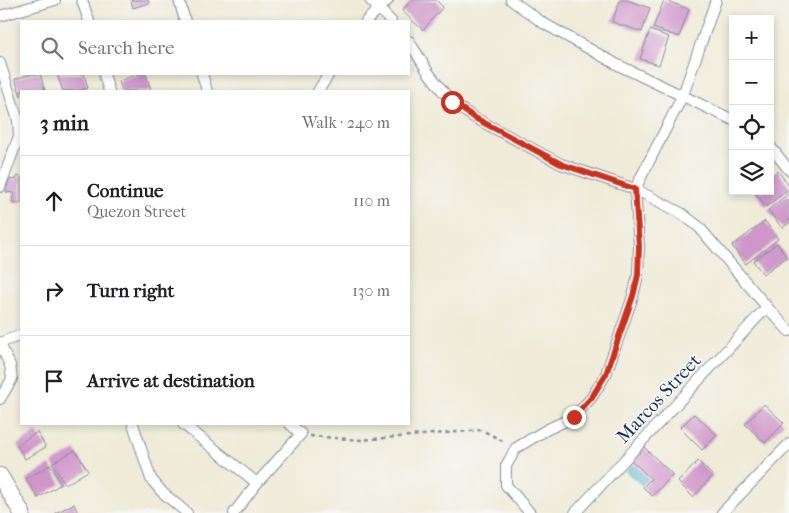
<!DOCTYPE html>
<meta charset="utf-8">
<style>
:root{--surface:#fff;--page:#f2f2f2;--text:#202124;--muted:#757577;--line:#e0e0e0}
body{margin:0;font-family:"IM FELL French Canon",serif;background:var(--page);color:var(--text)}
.controls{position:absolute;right:15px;top:15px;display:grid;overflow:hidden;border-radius:0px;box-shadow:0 2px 8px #0003}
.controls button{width:45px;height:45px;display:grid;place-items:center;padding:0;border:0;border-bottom:1px solid var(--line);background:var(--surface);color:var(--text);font:25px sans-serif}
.stop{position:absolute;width:15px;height:15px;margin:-11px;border:4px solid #c8321e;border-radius:50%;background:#fff}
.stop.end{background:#c8321e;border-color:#fff;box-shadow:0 1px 5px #0008}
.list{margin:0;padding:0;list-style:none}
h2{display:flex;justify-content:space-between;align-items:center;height:65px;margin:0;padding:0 20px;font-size:21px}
h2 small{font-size:16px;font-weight:400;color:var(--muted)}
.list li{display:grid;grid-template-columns:32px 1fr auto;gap:15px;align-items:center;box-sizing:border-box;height:90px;padding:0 20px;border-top:1px solid var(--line)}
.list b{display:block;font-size:19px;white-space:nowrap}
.list p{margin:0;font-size:16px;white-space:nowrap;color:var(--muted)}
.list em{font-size:16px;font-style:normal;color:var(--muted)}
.icon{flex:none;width:28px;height:28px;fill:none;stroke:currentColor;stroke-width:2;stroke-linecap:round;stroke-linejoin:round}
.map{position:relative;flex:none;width:789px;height:513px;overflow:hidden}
.search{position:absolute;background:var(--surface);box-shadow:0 2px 8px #0003;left:20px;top:20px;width:390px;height:55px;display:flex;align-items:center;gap:12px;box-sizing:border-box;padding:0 18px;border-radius:0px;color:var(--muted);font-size:19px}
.panel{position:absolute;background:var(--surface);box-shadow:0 2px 8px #0003;left:20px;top:90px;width:390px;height:335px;border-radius:0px}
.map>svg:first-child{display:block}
.water{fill:#5ab4d7;stroke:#3a729a}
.building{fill:#cf96ca}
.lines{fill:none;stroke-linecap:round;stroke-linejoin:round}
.minor-casing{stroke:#858d9b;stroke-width:12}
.primary-casing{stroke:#858d9b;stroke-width:18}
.path{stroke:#858d9b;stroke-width:2.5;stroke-dasharray:4 4;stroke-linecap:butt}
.minor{stroke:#fff;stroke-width:10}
.primary{stroke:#fff;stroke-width:16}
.route{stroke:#c8321e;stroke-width:6}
.labels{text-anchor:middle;stroke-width:4;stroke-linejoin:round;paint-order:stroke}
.street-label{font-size:19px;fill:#1b2f5e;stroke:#f6f6f2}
</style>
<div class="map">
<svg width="789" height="513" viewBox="0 0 789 513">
<rect width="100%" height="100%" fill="#f6f6f2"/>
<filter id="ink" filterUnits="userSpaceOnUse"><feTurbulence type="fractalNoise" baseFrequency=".02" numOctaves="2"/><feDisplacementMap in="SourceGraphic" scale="10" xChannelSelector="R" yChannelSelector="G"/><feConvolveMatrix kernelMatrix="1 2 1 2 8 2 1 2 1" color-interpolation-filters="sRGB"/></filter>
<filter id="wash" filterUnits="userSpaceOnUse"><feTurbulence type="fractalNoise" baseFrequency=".0096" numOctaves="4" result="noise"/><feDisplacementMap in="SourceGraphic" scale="20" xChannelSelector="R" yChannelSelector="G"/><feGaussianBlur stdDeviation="1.12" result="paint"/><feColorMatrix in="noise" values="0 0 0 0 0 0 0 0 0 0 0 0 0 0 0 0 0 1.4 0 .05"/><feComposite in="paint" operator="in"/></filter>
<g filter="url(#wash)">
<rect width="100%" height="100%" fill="#efebd8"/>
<!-- water -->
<path class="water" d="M633,464L648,479L642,485L626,471Z"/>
<g id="blocks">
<!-- building -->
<g class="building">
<path d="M131,0H148L149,3L133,8Z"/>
<path d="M411,0H436L443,7L423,30L402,11Z"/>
<path d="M620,0H627L650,8L642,32L612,22Z"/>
<path d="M664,0L689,9L679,37L653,28Z"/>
<path d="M650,30L669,37L659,65L640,59Z"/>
<path d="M32,74H40L45,91H21V96L15,79Z"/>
<path d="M57,74H84L88,88L79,91H63Z"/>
<path d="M140,74H146L151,90L146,91H122L119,81Z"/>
<path d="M778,171L789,186V189L766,207L754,191H770V177Z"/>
<path d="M17,176L21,177V203L12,202L14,193L6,192L9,179L16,180Z"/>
<path d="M789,193V223L782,228L768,210Z"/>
<path d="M765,221L778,239L746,264L732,246Z"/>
<path d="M777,243L787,257L763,274L753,261Z"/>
<path d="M764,404L784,423L765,443L745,424Z"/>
<path d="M694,414L717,435L702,450L680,428Z"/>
<path d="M37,432L46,447L25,459L17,445Z"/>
<path d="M644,447L673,475L652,496L643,487L651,479L631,460Z"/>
<path d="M75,450L88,471L65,485L52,463Z"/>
<path d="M698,461L713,476L693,497L678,482Z"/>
<path d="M50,465L61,484L38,498L26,479Z"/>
<path d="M74,504L78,513H55Z"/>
</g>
</g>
</g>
<g filter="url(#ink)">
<use href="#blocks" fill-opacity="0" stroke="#858d9b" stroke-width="1"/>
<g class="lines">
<!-- minor casing -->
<g class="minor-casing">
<g id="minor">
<path d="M82,0L89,21"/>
<path d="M179,0L185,21"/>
<path d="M370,0L391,21"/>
<path d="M511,0L543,23L618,65L733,120"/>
<path d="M0,16L55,0"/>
<path d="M366,21L388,0"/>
<path d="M409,41L428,72L452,103L475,118L561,164L635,189L681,213L699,227L767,307L789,331"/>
<path d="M0,63L18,120L19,136L0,187"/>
<path d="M104,74L109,91"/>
<path d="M202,74L207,91"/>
<path d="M318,91L329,74"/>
<path d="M770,146L789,170"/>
<path d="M0,343L21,335"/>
<path d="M0,344L10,365L12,379L0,399"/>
<path d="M133,424L151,479L162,492L187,513"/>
<path d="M183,424L257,483"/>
<path d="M234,513L257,483L301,434L290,424"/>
<path d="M530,513L506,485V466L516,448L546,430L574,417L592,397L606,374L633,296L638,275L639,246L635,189L683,95L716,0"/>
<path d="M575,513L767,307"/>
<path d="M722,513L789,444"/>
</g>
</g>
<!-- primary casing -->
<g class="primary-casing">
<path id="primary" d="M0,476L22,513"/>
</g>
<!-- path -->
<path class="path" d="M310,436L361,440L482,430L506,443"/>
<!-- minor -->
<use href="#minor" class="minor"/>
<!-- primary -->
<use href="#primary" class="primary"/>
</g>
</g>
<g class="lines" filter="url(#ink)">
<!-- route -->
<path class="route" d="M452,102L475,118L561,164L635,189L639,246L638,275L633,296L606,374L592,397L574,417"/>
</g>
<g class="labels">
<!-- street labels -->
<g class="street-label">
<text transform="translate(658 398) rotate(-47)" y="7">Marcos Street</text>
</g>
</g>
</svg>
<div class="controls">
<button>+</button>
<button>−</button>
<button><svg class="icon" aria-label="locate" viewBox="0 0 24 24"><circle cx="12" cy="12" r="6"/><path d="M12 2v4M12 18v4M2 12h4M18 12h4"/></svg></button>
<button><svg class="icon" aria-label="layers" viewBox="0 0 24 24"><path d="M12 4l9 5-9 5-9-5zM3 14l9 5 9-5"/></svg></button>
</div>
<div class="stop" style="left:452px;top:102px"></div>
<div class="stop end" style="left:574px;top:417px"></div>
<div class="search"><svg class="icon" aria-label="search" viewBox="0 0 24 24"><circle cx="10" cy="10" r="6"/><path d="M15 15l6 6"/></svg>Search here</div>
<section class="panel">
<h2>3 min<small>Walk · 240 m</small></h2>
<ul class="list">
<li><svg class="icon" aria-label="ahead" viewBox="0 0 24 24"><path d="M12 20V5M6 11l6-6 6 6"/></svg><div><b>Continue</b><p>Quezon Street</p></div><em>110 m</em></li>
<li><svg class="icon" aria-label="right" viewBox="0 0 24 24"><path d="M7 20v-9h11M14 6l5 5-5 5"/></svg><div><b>Turn right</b></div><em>130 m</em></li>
<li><svg class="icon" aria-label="arrive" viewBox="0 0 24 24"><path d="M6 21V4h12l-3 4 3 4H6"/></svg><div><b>Arrive at destination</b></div></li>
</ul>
</section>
</div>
